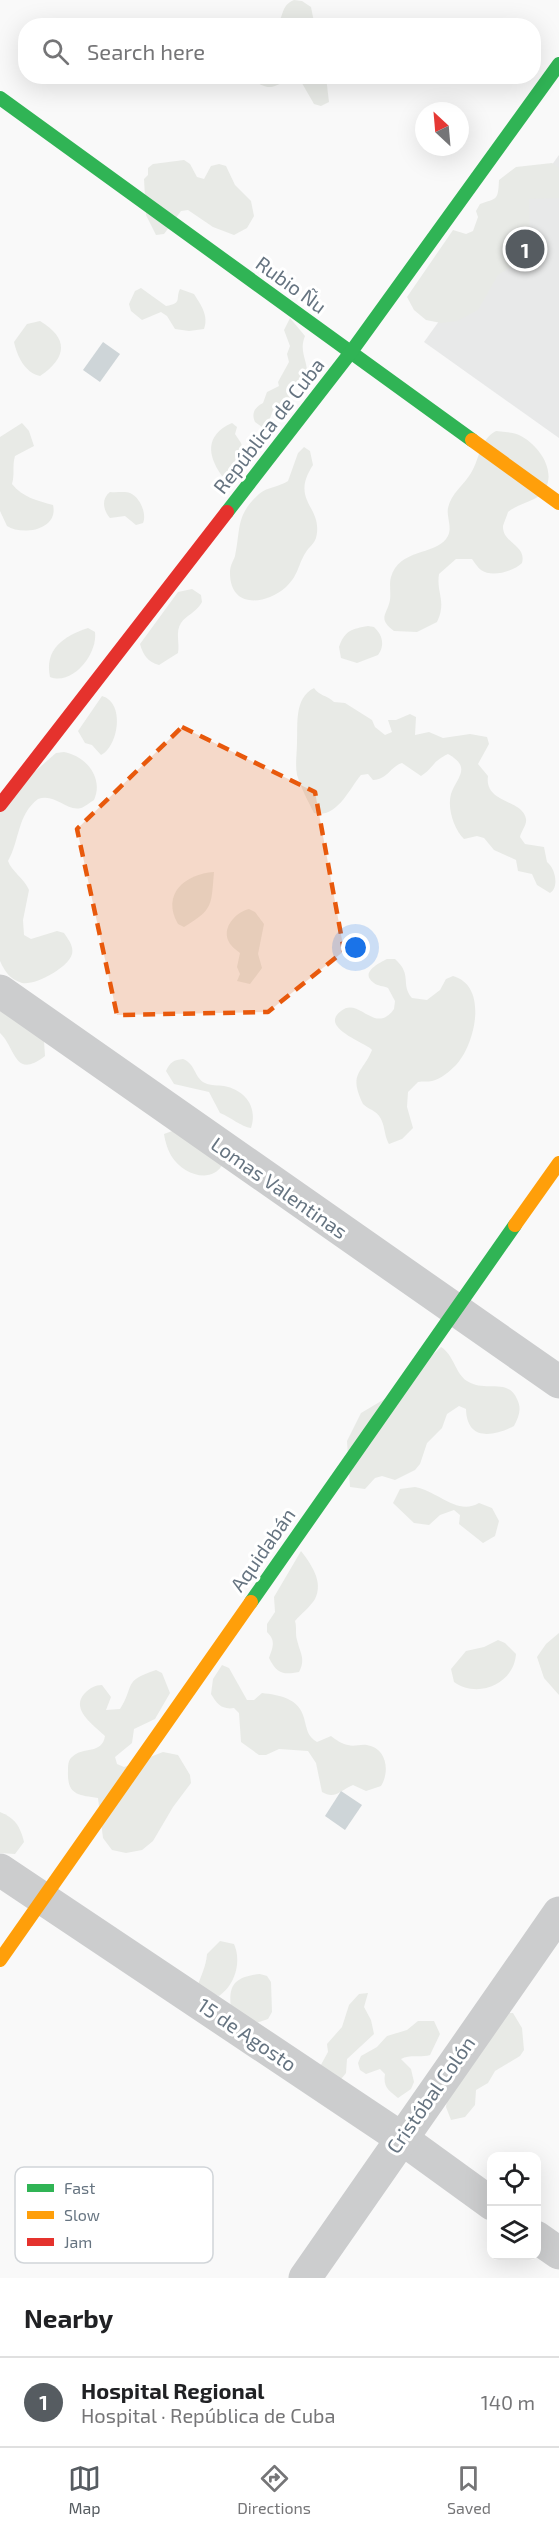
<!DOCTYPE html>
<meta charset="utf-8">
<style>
:root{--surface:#fff;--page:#f6f6f6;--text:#202124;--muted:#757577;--line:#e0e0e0;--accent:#565c61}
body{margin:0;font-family:"Exo 2",sans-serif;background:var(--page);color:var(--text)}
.controls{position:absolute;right:18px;bottom:18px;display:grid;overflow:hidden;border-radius:12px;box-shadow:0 6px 24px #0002}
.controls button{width:54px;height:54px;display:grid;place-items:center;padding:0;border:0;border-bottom:2px solid var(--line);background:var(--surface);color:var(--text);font:30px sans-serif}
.compass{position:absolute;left:415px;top:102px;width:54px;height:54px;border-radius:50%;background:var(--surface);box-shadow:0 6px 24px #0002;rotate:334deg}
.you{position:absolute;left:356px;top:948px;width:21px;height:21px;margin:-15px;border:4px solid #fff;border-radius:50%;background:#1a73e8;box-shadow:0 0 0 9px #1a73e833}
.badge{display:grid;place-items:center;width:39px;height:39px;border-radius:50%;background:var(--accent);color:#fff;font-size:20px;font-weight:700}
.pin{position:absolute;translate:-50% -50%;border:3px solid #fff;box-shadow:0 2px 6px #0006}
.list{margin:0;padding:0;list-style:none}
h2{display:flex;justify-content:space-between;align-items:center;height:78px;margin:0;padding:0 24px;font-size:26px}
h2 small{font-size:20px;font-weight:400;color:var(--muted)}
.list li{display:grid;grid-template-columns:39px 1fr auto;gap:18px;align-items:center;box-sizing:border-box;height:90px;padding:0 24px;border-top:2px solid var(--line)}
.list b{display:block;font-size:22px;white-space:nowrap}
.list p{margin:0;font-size:20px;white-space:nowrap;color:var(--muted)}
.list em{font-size:20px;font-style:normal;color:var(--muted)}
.icon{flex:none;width:33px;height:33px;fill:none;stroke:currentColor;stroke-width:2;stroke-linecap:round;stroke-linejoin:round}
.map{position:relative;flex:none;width:559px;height:2278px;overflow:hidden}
.search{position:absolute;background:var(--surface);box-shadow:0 6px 24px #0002;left:18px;right:18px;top:18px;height:66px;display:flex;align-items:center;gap:15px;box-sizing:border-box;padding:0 21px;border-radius:24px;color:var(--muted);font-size:22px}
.sheet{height:168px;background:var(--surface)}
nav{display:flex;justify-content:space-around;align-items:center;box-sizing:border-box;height:84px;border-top:2px solid var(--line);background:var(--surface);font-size:16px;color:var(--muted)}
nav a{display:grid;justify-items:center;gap:3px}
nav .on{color:var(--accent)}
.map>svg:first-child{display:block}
.built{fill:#e8e9e9}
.green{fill:#e8eae6}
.water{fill:#ced5d8}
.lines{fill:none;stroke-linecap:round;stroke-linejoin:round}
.street{stroke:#cccdce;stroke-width:33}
.fast{stroke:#30b455;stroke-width:14}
.slow{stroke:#ff9f0a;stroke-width:14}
.jam{stroke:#e5322d;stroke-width:14}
.marked{fill:#e8590c;fill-opacity:0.2;stroke:#e8590c;stroke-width:4.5;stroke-dasharray:12 8;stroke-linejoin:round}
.labels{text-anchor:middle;stroke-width:6;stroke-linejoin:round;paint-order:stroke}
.street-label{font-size:20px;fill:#667481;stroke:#fff}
.key{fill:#fff;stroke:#d1d5d9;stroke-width:1.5}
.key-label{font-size:16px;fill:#667481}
</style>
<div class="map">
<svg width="559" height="2278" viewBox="0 0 559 2278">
<rect width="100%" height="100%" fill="#f9f9f9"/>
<!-- built -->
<path class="built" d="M559,155V438L424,342Z"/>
<!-- green -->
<g class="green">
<path d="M294,0L302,1L311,7L314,22L312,25H277C284,16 281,5 294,0Z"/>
<path d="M250,77H326L329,102L321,106L314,104L299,78C275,80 275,98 250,77Z"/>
<path d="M184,160L190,164L197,177L204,179L211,166L219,164L226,166L235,185L251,201L254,216L247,228L234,235L213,227L188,210L181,211L164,234L156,235L146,215L144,179L148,175V168L153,164Z"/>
<path d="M552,163L559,168V198L529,199L530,244L511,267L498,275L478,310L457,321L441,323L426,320L414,310L407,297L453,230L466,234L473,231L478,217L476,211L480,204C497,198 498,201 499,180L516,167Z"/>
<path d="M141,288L166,306C183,303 175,299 180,289L194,294C201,305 209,316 204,329L189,331L175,329L167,316L161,312L142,320L131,311L129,304L135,291Z"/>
<path d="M290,318L305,336C295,360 323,371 291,390L289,401L273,410L268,424L262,427L255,422C251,413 255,407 263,403L267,392L279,386L278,382L289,362L287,354L290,346L284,330Z"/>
<path d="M40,321C68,338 68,357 40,376C25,373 17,356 14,342L27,324Z"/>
<path d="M22,423L29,431L34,446L15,456C12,466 15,474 12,484C22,497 38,501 53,505C59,530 22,536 7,526L0,511V437Z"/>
<path d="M232,423L237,427L235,434L241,443L246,457L238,474L222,476C207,455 205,435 232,423Z"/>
<path d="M496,431C504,432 512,432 519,435C540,445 559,474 542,494C532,502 518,504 508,512C507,516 504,522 503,526C502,543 527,545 522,563C514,571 492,578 481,570C478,568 475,563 472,559H456L439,574C436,593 447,601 437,622L417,632L394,631C377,618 387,615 390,600C391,592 389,584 391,577C399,549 434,555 446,539C454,529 446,518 448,508C451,493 464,485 471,473C480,459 479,440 496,431Z"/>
<path d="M304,447L310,451L313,465C289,502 324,506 316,538C314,544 309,547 306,552C298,564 299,575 286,587C266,605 230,609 230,573C230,565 233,562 235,556C241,529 235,516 259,494C267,487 279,487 288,481L298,453Z"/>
<path d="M110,492C116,493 125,491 130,493C140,497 147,514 143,523L136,525L125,516L110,518C103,510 101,499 110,492Z"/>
<path d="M192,589L201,595L202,602C196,613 186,615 181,623C175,632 180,643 178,653L159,665C148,662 143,655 140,644L178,592Z"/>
<path d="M368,626L374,627C383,635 385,646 378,655L357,663L341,658L339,647C345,630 352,629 368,626Z"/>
<path d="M88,628L95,632C98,653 73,686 50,677C44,649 64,636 88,628Z"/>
<path d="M314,688C319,696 327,695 334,702L345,703L372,720L375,727L385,735L392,732L388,720H396L410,714L416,717L415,735L429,732L443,738L470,734L487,737L489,744L478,764L488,776C484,804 523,799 526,819C527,825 521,831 520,837L525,844L544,847L547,862C556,869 559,888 550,893L537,885L532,874L518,871L516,860L494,850L484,838L477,836L464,839C454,829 447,808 451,794C456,778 473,768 448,754C431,762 434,768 421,776L402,763C390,767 388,779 373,780L368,774L361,775C349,789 337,819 314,813C308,801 301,788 297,775C295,764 297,753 297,742C298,724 294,698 314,688Z"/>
<path d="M102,696C125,702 119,746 101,755L92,745L85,743L78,731Z"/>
<path d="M64,752C86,756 104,778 94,800C90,802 85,807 81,808C66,812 56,793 38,799C17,815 20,840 8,861C12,872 24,878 29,890L23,920L24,935L31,939L57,931L64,933C68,939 74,946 72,954C69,967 35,986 22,983C10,979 5,972 0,961V802L56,753Z"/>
<path d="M214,872C211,905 214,909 184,927L178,924C161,894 185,874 214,872Z"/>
<path d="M249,909L255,912L264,924L258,954L262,968L250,984L237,981L240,974L237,967L240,953C236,950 231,946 229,942C221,928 236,912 249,909Z"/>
<path d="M387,959H395C413,975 400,984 412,998L427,1000L440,990L446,979L453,976C489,986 475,1045 456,1065C450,1071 441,1079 432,1081C428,1082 423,1081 418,1082L408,1092L407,1107L413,1128L402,1139L389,1144C383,1134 386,1120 375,1112C371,1109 367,1108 363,1104C348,1073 362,1074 372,1050C367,1043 318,1028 341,1011C359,996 375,1036 394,1009L395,1001L388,988C384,986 377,986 374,983C359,973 379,963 387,959Z"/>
<path d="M0,992L44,1041L45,1056C14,1080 16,1048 0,1033Z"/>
<path d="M183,1059C196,1064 194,1078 205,1083C211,1086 218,1085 224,1086C245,1090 258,1107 251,1128C241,1127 231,1117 220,1113L209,1092L174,1084L166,1071C170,1062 174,1060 183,1059Z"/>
<path d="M175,1130L223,1164C211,1185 183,1174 172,1157C168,1151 165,1141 164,1134Z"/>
<path d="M441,1347C454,1355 455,1373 467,1381C485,1393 507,1377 517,1399C522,1409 519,1416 514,1426C494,1436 467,1442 466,1409L459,1406L447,1414L442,1428L427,1443L420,1464L415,1470L395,1480L382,1476L375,1478L365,1489L350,1487L347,1441L361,1413L388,1397Z"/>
<path d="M415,1487C438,1491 457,1516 479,1503L492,1508L499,1521L495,1536L483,1543L459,1524L460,1515L454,1510L440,1515L429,1525L414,1523L393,1503L400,1489Z"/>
<path d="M301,1551C311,1564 324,1582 315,1599C310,1607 301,1614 295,1621C297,1628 295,1633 297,1640C300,1653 306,1659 299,1672C283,1675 277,1674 269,1658C273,1647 276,1641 267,1632V1624L275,1612L274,1597Z"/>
<path d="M559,1633V1695L544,1678L537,1657L546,1644Z"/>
<path d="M498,1640L505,1643L516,1654C514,1684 478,1699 454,1682L451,1669L466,1651L484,1647Z"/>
<path d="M222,1665L229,1668L247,1700H254L262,1693C279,1695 299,1698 304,1718C307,1729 307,1736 317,1742L331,1736C336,1740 342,1744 348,1745C354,1747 360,1744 367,1745C387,1748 390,1772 381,1786L366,1791L353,1785C341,1790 335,1800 322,1792L316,1763L308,1751L279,1749L266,1755H259L241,1742L239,1713L234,1708C222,1710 217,1704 211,1694L213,1679Z"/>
<path d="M156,1670L162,1673L170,1693L155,1719L134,1729L132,1743L115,1757L117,1764L124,1767L163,1752L178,1755L190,1775L191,1783L173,1807L153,1841L142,1850L126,1853L112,1850L103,1838L98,1798C78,1795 67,1795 68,1771C68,1766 68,1760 72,1757C83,1746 102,1755 105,1736C95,1726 69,1709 85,1693C90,1688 95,1685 102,1685L111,1697L106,1710L120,1709C135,1686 122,1681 156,1670Z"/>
<path d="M0,1812C15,1818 20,1826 24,1842L15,1854L0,1853Z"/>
<path d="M220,1941L234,1944C242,1962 235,1985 219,1996L197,1988C201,1975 206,1967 207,1954Z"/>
<path d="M260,1974L267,1976L271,1982L272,2012L268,2019L253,2024L232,2014C227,1987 232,1977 260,1974Z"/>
<path d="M368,1993L364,2007L371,2020L374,2034L347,2059L346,2073L337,2084L317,2072L328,2052L327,2044L342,2027L349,2005L359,1994Z"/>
<path d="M505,2013H513L522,2028L524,2050L520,2056L495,2071L488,2083L476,2090L475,2105L465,2117L451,2120L446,2107L447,2100Z"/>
<path d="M418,2021H434L440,2034L430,2055C420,2058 410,2054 401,2059L411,2069L414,2082L411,2089L398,2098C388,2090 383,2087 385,2074L380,2069L366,2074L360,2070L358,2063L361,2056L377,2047L387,2036L407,2030Z"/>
</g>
<!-- water -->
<g class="water">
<path d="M103,342L120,354L100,382L83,370Z"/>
<path d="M341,1791L362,1805L345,1830L325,1816Z"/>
</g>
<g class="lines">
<!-- street -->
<g class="street">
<path d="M0,991L559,1382"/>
<path d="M0,1870L401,2138L492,2204"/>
<path d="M536,2237L559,2253"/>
<path d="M305,2278L559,1913"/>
</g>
<!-- fast -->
<g class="fast">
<path d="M0,98L472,440"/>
<path d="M227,512L351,352L559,64"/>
<path d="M251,1602L515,1225"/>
</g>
<!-- slow -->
<g class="slow">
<path d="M472,440L559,503"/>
<path d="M515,1225L559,1163"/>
<path d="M0,1960L251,1602"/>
</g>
<!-- jam -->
<path class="jam" d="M0,805L227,512"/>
</g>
<!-- marked area -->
<path class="marked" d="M182,727L315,792L344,951L268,1012L117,1015L77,829Z"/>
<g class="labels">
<!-- street labels -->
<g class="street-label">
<text transform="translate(291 285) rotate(36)" y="7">Rubio Ñu</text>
<text transform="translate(269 426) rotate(-52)" y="7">República de Cuba</text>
<text transform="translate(279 1188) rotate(35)" y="7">Lomas Valentinas</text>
<text transform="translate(263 1550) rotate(-55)" y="7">Aquidabán</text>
<text transform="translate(247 2035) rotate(34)" y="7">15 de Agosto</text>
<text transform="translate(431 2095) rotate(-55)" y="7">Cristóbal Colón</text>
</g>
</g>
<!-- legend -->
<rect x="15" y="2167" width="198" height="96" rx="9" class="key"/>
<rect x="27" y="2184" width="27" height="8" fill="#30b455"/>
<rect x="27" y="2211" width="27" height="8" fill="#ff9f0a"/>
<rect x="27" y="2238" width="27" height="8" fill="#e5322d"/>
<g class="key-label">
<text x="64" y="2194">Fast</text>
<text x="64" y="2221">Slow</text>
<text x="64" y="2248">Jam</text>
</g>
</svg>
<div class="controls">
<button><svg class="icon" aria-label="locate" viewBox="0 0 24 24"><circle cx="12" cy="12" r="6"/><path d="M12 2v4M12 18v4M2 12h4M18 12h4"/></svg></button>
<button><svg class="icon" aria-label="layers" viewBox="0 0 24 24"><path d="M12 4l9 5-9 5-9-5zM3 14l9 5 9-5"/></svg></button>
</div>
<svg class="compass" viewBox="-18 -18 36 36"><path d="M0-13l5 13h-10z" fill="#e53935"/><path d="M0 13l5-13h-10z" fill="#757577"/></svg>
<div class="you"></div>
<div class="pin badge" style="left:525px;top:249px">1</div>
<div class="search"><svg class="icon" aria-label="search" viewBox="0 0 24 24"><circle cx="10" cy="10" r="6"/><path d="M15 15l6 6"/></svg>Search here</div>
</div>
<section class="sheet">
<h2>Nearby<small></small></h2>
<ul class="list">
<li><span class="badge">1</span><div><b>Hospital Regional</b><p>Hospital · República de Cuba</p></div><em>140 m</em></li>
</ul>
</section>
<nav>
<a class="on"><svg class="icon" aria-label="map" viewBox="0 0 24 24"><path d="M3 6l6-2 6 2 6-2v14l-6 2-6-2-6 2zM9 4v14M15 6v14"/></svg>Map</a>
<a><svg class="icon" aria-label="directions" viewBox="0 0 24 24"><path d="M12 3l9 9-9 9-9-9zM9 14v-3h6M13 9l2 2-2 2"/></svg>Directions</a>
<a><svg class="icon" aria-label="saved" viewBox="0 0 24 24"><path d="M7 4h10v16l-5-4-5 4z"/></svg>Saved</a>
</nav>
